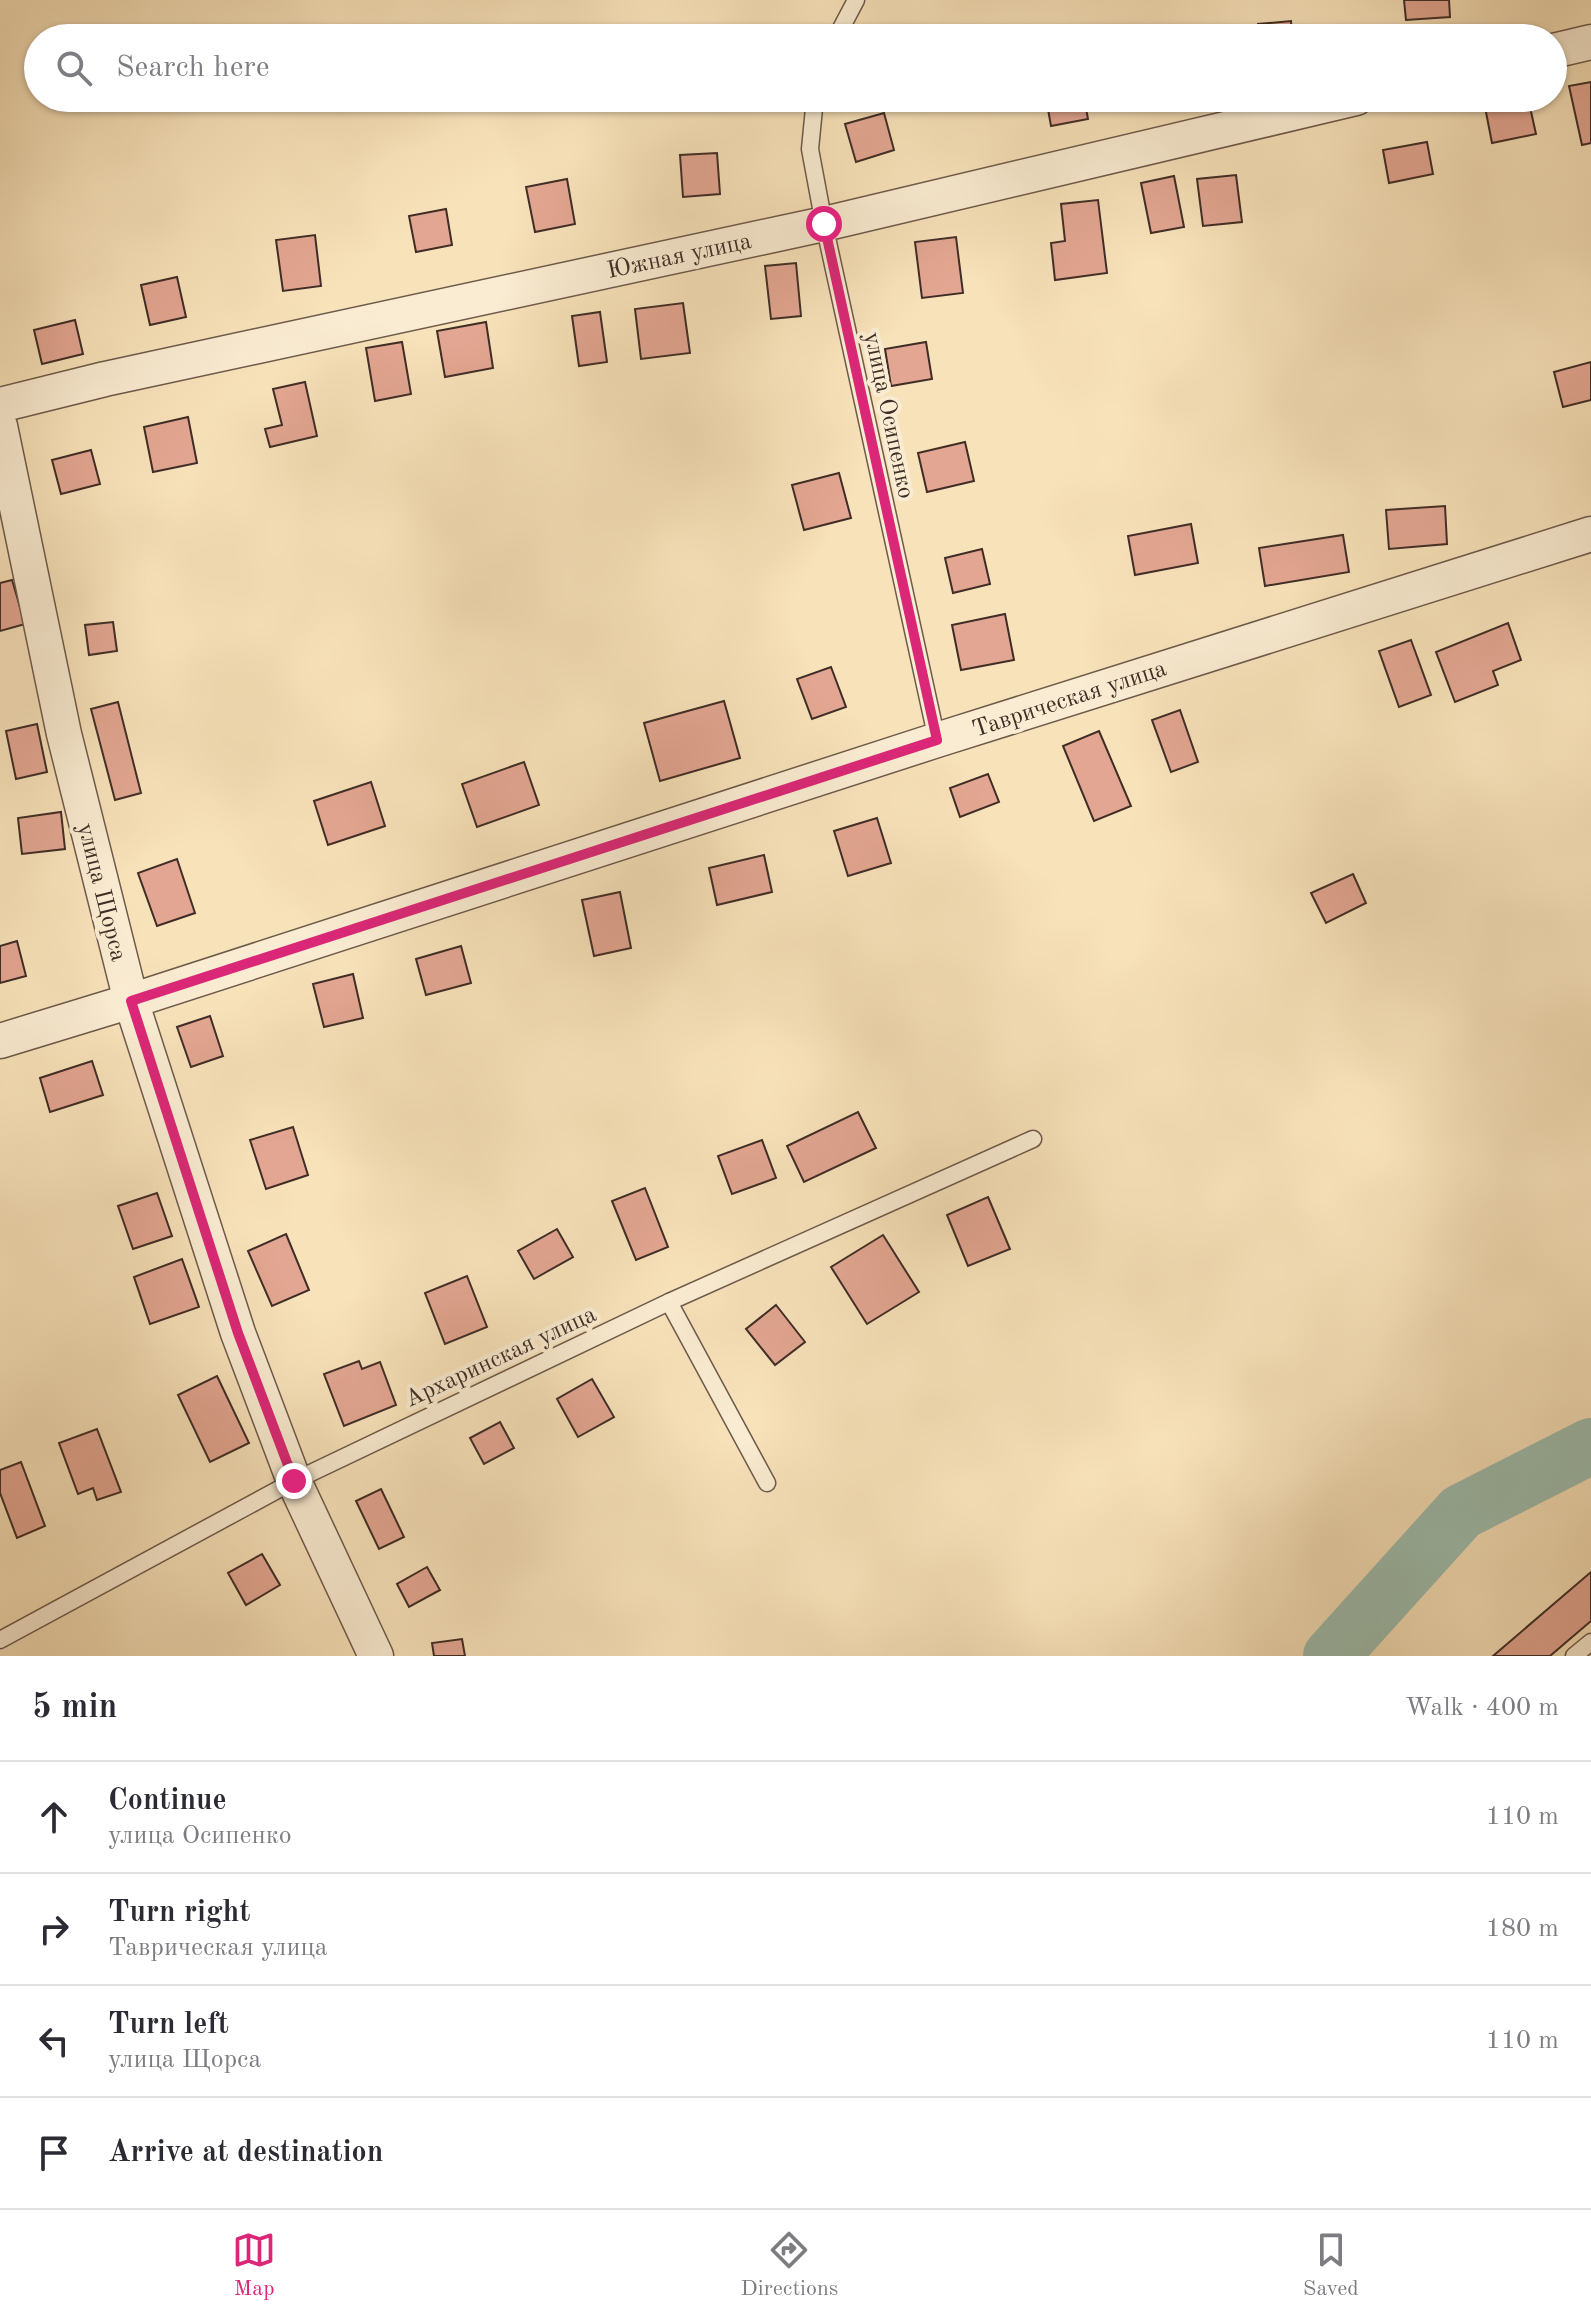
<!DOCTYPE html>
<meta charset="utf-8">
<style>
:root{--surface:#fff;--page:#f7f7f7;--text:#2b2b33;--muted:#7c7c81;--line:#e1e1e2;--accent:#db2777}
body{margin:0;font-family:"Old Standard TT",serif;background:var(--page);color:var(--text)}
.stop{position:absolute;width:24px;height:24px;margin:-18px;border:6px solid #db2777;border-radius:50%;background:#fff}
.stop.end{background:#db2777;border-color:#fff;box-shadow:0 2px 8px #0008}
.list{margin:0;padding:0;list-style:none}
h2{display:flex;justify-content:space-between;align-items:center;height:104px;margin:0;padding:0 32px;font-size:34px}
h2 small{font-size:26px;font-weight:400;color:var(--muted)}
.list li{display:grid;grid-template-columns:52px 1fr auto;gap:24px;align-items:center;box-sizing:border-box;height:112px;padding:0 32px;border-top:2px solid var(--line)}
.list b{display:block;font-size:30px;white-space:nowrap}
.list p{margin:0;font-size:26px;white-space:nowrap;color:var(--muted)}
.list em{font-size:26px;font-style:normal;color:var(--muted)}
.icon{flex:none;width:44px;height:44px;fill:none;stroke:currentColor;stroke-width:2;stroke-linecap:round;stroke-linejoin:round}
.map{position:relative;flex:none;width:1591px;height:1656px;overflow:hidden}
.search{position:absolute;background:var(--surface);box-shadow:0 2px 6px #0004;left:24px;right:24px;top:24px;height:88px;display:flex;align-items:center;gap:20px;box-sizing:border-box;padding:0 28px;border-radius:44px;color:var(--muted);font-size:30px}
.sheet{height:552px;background:var(--surface)}
nav{display:flex;justify-content:space-around;align-items:center;box-sizing:border-box;height:112px;border-top:2px solid var(--line);background:var(--surface);font-size:22px;color:var(--muted)}
nav a{display:grid;justify-items:center;gap:4px}
nav .on{color:var(--accent)}
.map>svg:first-child{display:block}
.lines{fill:none;stroke-linecap:round;stroke-linejoin:round}
.river{stroke:#9dbeaf;stroke-width:56}
.building{fill:#e3a692;stroke:#3f2d26;stroke-width:2}
.service-casing{stroke:#6d5a4b;stroke-width:19}
.minor-casing{stroke:#6d5a4b;stroke-width:37}
.service{stroke:#faecd2;stroke-width:16}
.minor{stroke:#faecd2;stroke-width:34}
.route{stroke:#db2777;stroke-width:10}
.labels{text-anchor:middle;stroke-width:8;stroke-linejoin:round;paint-order:stroke}
.street-label{font-size:24px;fill:#3f2d26;stroke:#faecd2}
</style>
<div class="map">
<svg width="1591" height="1656" viewBox="0 0 1591 1656">
<rect width="100%" height="100%" fill="#f8e2ba"/>
<filter id="stains"><feTurbulence type="fractalNoise" baseFrequency=".0025" numOctaves="4"/><feColorMatrix values="0 0 0 0 .2 0 0 0 0 .09 0 0 0 0 .02 0 0 0 .5 -.17"/></filter>
<radialGradient id="worn" r=".72"><stop offset=".6" stop-color="#630" stop-opacity="0"/><stop offset="1" stop-color="#630" stop-opacity=".3"/></radialGradient>
<g class="lines">
<!-- river -->
<path class="river" d="M1331,1656L1461,1512L1591,1446"/>
</g>
<!-- building -->
<g class="building">
<path d="M1404,0H1449L1450,17L1406,20Z"/>
<path d="M1291,21L1292,38H1259L1258,24Z"/>
<path d="M1591,82V143L1582,145L1569,86Z"/>
<path d="M1046,98H1084L1088,119L1051,126Z"/>
<path d="M1528,98L1536,134L1492,143L1485,107Z"/>
<path d="M884,113L894,150L856,162L845,124Z"/>
<path d="M1427,142L1433,174L1389,183L1383,150Z"/>
<path d="M717,153L720,194L683,197L680,155Z"/>
<path d="M1236,175L1242,222L1203,226L1197,179Z"/>
<path d="M1174,176L1184,227L1151,233L1141,183Z"/>
<path d="M567,179L575,224L535,232L526,187Z"/>
<path d="M1098,200L1107,273L1055,280L1051,243L1065,241L1061,204Z"/>
<path d="M446,209L452,245L416,252L409,216Z"/>
<path d="M315,235L321,286L283,291L276,240Z"/>
<path d="M956,237L963,293L922,298L915,242Z"/>
<path d="M796,263L801,316L771,319L765,266Z"/>
<path d="M177,277L186,317L150,325L141,285Z"/>
<path d="M683,303L690,353L641,359L635,309Z"/>
<path d="M600,312L607,362L579,366L572,316Z"/>
<path d="M75,320L83,354L42,364L34,330Z"/>
<path d="M486,322L493,368L445,377L437,331Z"/>
<path d="M402,342L411,394L375,401L366,348Z"/>
<path d="M926,342L932,379L891,386L885,349Z"/>
<path d="M1591,362V400L1563,407L1554,372Z"/>
<path d="M305,382L317,436L270,447L265,429L282,425L273,389Z"/>
<path d="M188,417L197,463L153,472L144,427Z"/>
<path d="M965,442L974,481L927,492L918,453Z"/>
<path d="M91,450L100,484L61,494L52,460Z"/>
<path d="M839,473L851,518L804,530L792,485Z"/>
<path d="M1445,506L1447,544L1389,549L1386,510Z"/>
<path d="M1191,524L1198,563L1135,575L1128,536Z"/>
<path d="M1343,535L1349,572L1265,586L1259,548Z"/>
<path d="M982,549L990,584L953,593L945,558Z"/>
<path d="M12,580L25,624L0,631V583Z"/>
<path d="M1005,614L1014,660L961,670L952,625Z"/>
<path d="M113,622L117,651L89,655L85,625Z"/>
<path d="M1508,623L1521,660L1493,671L1498,685L1455,702L1436,652Z"/>
<path d="M1411,640L1431,695L1399,707L1379,651Z"/>
<path d="M831,667L846,707L812,719L797,679Z"/>
<path d="M724,701L740,758L660,781L644,723Z"/>
<path d="M118,702L141,793L115,800L91,709Z"/>
<path d="M1180,710L1198,762L1171,772L1152,720Z"/>
<path d="M37,724L47,772L16,779L6,731Z"/>
<path d="M1099,731L1131,806L1094,821L1063,746Z"/>
<path d="M524,762L539,805L477,827L462,784Z"/>
<path d="M988,774L999,802L960,817L950,788Z"/>
<path d="M371,782L385,826L328,845L314,801Z"/>
<path d="M61,812L65,849L22,854L18,818Z"/>
<path d="M877,818L891,863L848,876L834,831Z"/>
<path d="M764,855L772,892L717,905L709,868Z"/>
<path d="M177,859L195,913L157,926L138,873Z"/>
<path d="M1353,874L1366,903L1326,923L1311,893Z"/>
<path d="M620,892L631,948L594,956L582,900Z"/>
<path d="M17,941L26,976L0,983V946Z"/>
<path d="M461,946L471,983L426,995L416,959Z"/>
<path d="M353,974L363,1018L324,1027L313,984Z"/>
<path d="M210,1016L223,1056L191,1067L177,1027Z"/>
<path d="M92,1061L103,1095L50,1112L40,1078Z"/>
<path d="M858,1112L876,1148L804,1182L787,1146Z"/>
<path d="M293,1127L308,1175L266,1189L250,1140Z"/>
<path d="M762,1140L776,1178L732,1194L718,1156Z"/>
<path d="M645,1188L668,1247L636,1260L612,1201Z"/>
<path d="M157,1193L172,1236L133,1249L118,1206Z"/>
<path d="M988,1197L1010,1249L968,1266L947,1215Z"/>
<path d="M557,1229L573,1257L534,1279L518,1251Z"/>
<path d="M286,1234L309,1290L272,1306L248,1251Z"/>
<path d="M883,1235L919,1292L867,1324L831,1267Z"/>
<path d="M182,1259L199,1307L150,1324L134,1277Z"/>
<path d="M467,1276L487,1327L445,1344L425,1293Z"/>
<path d="M776,1305L805,1342L775,1365L746,1329Z"/>
<path d="M359,1361L362,1369L380,1362L396,1405L344,1426L324,1374Z"/>
<path d="M217,1376L249,1443L210,1462L178,1395Z"/>
<path d="M592,1379L614,1417L578,1437L557,1399Z"/>
<path d="M500,1422L514,1448L484,1464L470,1438Z"/>
<path d="M97,1429L121,1492L97,1500L93,1488L78,1494L59,1443Z"/>
<path d="M21,1462L45,1526L17,1538L0,1493V1470Z"/>
<path d="M381,1489L404,1537L379,1549L356,1501Z"/>
<path d="M262,1554L280,1585L246,1605L228,1573Z"/>
<path d="M427,1567L440,1590L409,1607L397,1584Z"/>
<path d="M1591,1572V1621L1550,1656H1493Z"/>
<path d="M462,1639L465,1656H434L432,1643Z"/>
</g>
<g class="lines">
<!-- service casing -->
<g class="service-casing">
<g id="service">
<path d="M836,38L856,0"/>
<path d="M815,98L810,149L824,224L937,740"/>
<path d="M669,1302L767,1483"/>
<path d="M0,1640L294,1481L669,1302L1033,1139"/>
<path d="M1574,1656L1591,1642"/>
</g>
</g>
<!-- minor casing -->
<g class="minor-casing">
<g id="minor">
<path d="M1553,51L1591,42"/>
<path d="M0,405L105,379L824,224L1356,98"/>
<path d="M0,426L64,734L131,1001L238,1333L294,1481L376,1656"/>
<path d="M0,1041L131,1001L937,740L1591,534"/>
</g>
</g>
<!-- service -->
<use href="#service" class="service"/>
<!-- minor -->
<use href="#minor" class="minor"/>
</g>
<g class="lines">
<!-- route -->
<path class="route" d="M294,1481L238,1333L131,1001L937,740L824,224"/>
</g>
<g class="labels">
<!-- street labels -->
<g class="street-label">
<text transform="translate(679 255) rotate(-12)" y="8">Южная улица</text>
<text transform="translate(890 415) rotate(78)" y="8">улица Осипенко</text>
<text transform="translate(1069 698) rotate(-18)" y="8">Таврическая улица</text>
<text transform="translate(103 892) rotate(76)" y="8">улица Щорса</text>
<text transform="translate(500 1356) rotate(-25)" y="8">Архаринская улица</text>
</g>
</g>
<rect width="100%" height="100%" filter="url(#stains)"/>
<rect width="100%" height="100%" fill="url(#worn)"/>
</svg>
<div class="stop" style="left:824px;top:224px"></div>
<div class="stop end" style="left:294px;top:1481px"></div>
<div class="search"><svg class="icon" aria-label="search" viewBox="0 0 24 24"><circle cx="10" cy="10" r="6"/><path d="M15 15l6 6"/></svg>Search here</div>
</div>
<section class="sheet">
<h2>5 min<small>Walk · 400 m</small></h2>
<ul class="list">
<li><svg class="icon" aria-label="ahead" viewBox="0 0 24 24"><path d="M12 20V5M6 11l6-6 6 6"/></svg><div><b>Continue</b><p>улица Осипенко</p></div><em>110 m</em></li>
<li><svg class="icon" aria-label="right" viewBox="0 0 24 24"><path d="M7 20v-9h11M14 6l5 5-5 5"/></svg><div><b>Turn right</b><p>Таврическая улица</p></div><em>180 m</em></li>
<li><svg class="icon" aria-label="left" viewBox="0 0 24 24"><path d="M17 20v-9H6M10 6l-5 5 5 5"/></svg><div><b>Turn left</b><p>улица Щорса</p></div><em>110 m</em></li>
<li><svg class="icon" aria-label="arrive" viewBox="0 0 24 24"><path d="M6 21V4h12l-3 4 3 4H6"/></svg><div><b>Arrive at destination</b></div></li>
</ul>
</section>
<nav>
<a class="on"><svg class="icon" aria-label="map" viewBox="0 0 24 24"><path d="M3 6l6-2 6 2 6-2v14l-6 2-6-2-6 2zM9 4v14M15 6v14"/></svg>Map</a>
<a><svg class="icon" aria-label="directions" viewBox="0 0 24 24"><path d="M12 3l9 9-9 9-9-9zM9 14v-3h6M13 9l2 2-2 2"/></svg>Directions</a>
<a><svg class="icon" aria-label="saved" viewBox="0 0 24 24"><path d="M7 4h10v16l-5-4-5 4z"/></svg>Saved</a>
</nav>
